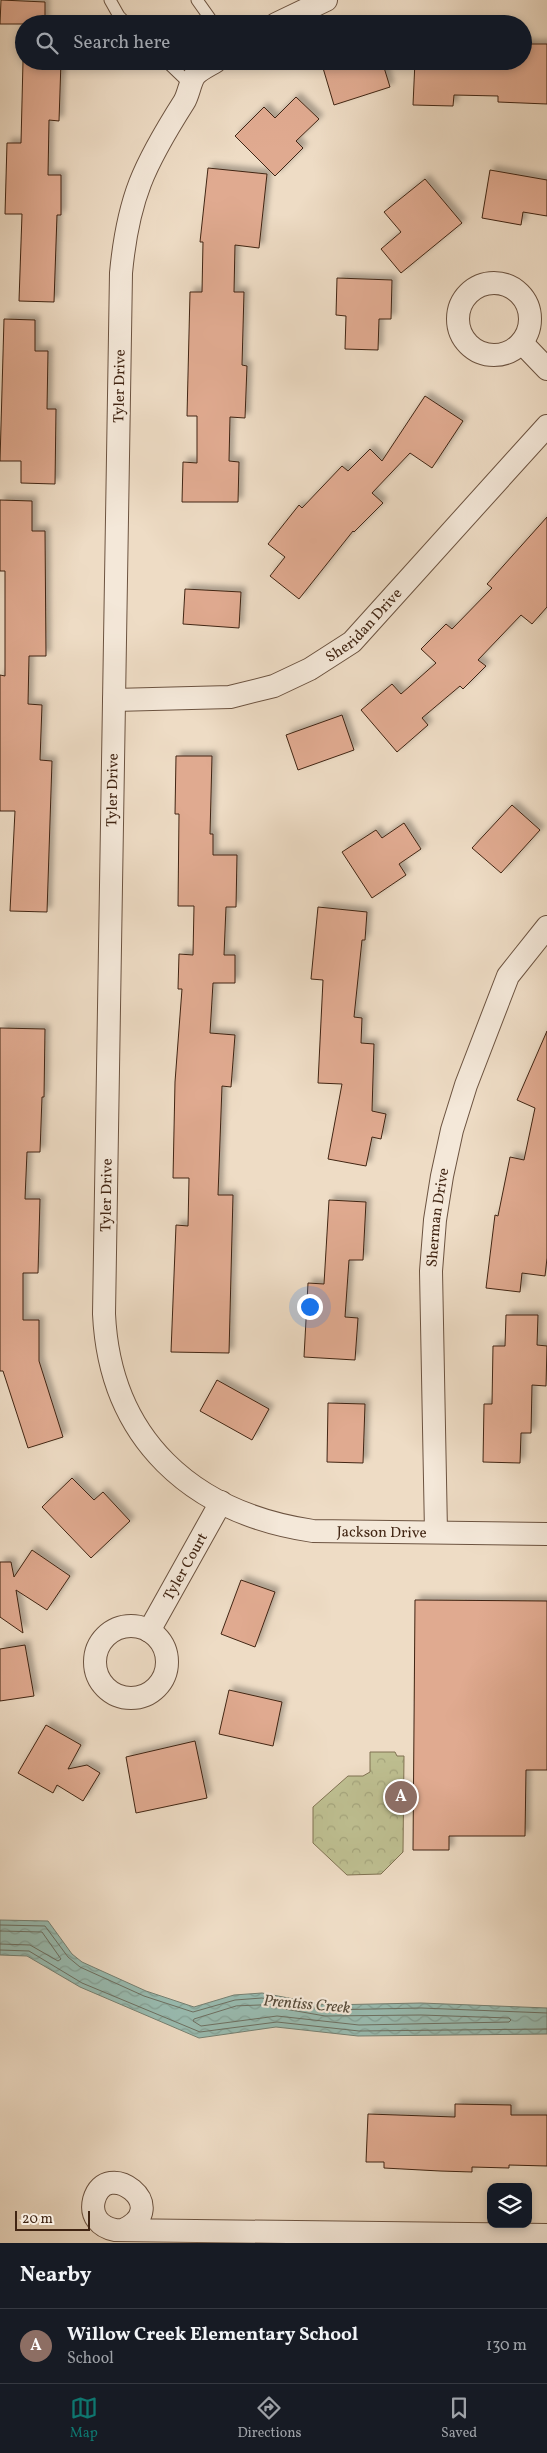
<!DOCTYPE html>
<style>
:root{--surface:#171b24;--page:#242831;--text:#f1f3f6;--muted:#9ea1a6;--line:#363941;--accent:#0f766e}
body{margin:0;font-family:Vollkorn,serif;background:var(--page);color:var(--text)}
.controls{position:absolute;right:15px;bottom:15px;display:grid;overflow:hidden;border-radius:10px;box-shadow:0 2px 8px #0003}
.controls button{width:45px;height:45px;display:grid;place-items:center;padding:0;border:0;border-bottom:1px solid var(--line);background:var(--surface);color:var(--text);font:25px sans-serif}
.scale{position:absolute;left:15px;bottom:12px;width:75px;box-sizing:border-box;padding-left:5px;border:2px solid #412513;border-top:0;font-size:14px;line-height:18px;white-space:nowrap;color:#412513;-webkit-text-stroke:4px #f4e8d9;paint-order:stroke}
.you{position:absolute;left:309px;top:1306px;width:18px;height:18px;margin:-12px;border:4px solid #fff;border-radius:50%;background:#1a73e8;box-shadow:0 0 0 8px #1a73e833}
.badge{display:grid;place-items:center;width:32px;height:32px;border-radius:50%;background:var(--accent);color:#fff;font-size:16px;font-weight:700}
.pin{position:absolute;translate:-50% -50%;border:2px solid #fff;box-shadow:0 1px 5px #0006}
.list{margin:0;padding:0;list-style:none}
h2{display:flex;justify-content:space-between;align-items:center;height:65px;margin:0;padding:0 20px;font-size:21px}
h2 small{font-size:16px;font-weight:400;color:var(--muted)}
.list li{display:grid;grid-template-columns:32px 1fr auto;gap:15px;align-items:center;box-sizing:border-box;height:75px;padding:0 20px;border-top:1px solid var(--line)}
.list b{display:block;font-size:19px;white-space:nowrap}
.list p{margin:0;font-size:16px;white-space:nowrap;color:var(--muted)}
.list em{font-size:16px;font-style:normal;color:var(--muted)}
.icon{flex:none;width:28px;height:28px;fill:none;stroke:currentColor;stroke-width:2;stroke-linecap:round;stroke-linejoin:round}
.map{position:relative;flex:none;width:547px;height:2243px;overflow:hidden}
.search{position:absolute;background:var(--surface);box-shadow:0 2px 8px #0003;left:15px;right:15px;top:15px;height:55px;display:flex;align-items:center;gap:12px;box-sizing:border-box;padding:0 18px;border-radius:28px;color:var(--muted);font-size:19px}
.sheet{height:140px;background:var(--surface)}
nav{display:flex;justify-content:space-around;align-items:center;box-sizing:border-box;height:70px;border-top:1px solid var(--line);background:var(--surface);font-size:14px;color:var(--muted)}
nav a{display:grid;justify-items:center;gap:2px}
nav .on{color:var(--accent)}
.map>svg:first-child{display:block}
.forest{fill:url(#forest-crowns);stroke:#807252}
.water{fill:url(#water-waves);stroke:#768072}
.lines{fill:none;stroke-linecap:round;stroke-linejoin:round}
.shore{stroke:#6d7062;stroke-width:1}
.building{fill:#e0aa90;stroke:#412513;filter:url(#shadow)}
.lane-casing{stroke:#6c5340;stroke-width:13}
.street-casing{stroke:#6c5340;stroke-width:24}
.lane{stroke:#f4e8d9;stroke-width:11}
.street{stroke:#f4e8d9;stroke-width:22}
.labels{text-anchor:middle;stroke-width:4.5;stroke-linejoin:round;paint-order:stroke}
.street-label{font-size:15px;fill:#412513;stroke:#f4e8d9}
.water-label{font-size:16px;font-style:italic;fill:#574b3a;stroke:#f4e8d9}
</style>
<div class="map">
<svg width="547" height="2243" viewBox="0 0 547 2243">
<defs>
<pattern id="forest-crowns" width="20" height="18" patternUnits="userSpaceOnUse" patternTransform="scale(1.25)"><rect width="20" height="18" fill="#bebf91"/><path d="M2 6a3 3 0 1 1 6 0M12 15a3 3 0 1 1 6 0" fill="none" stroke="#a4a47c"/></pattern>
<pattern id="water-waves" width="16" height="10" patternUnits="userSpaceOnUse" patternTransform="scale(1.25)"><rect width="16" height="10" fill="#99bcb1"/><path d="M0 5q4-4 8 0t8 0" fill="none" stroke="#85a197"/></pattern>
<filter id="shadow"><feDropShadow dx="4.5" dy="-4.5" stdDeviation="2.5" flood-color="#0004"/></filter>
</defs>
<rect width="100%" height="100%" fill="#eedcc5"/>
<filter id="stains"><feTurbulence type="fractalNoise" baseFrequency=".004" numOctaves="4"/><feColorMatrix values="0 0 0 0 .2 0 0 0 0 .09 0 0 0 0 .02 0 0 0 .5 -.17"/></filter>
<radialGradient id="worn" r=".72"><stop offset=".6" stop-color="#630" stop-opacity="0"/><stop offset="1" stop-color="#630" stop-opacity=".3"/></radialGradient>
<!-- forest -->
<path class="forest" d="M370,1752H395L397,1756H404L403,1852L381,1874L347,1875L313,1843V1807L348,1776H363L370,1772Z"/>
<!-- water -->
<path class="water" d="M0,1920L48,1921L72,1954L82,1962L146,1991L194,2007L234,1995L262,1993L326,2005L421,2003L547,2008V2034L358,2036L276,2027L199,2038L80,1987L27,1956L0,1955Z"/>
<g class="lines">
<!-- shore -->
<g class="shore">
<path d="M0,1925L45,1926L68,1957L80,1967L144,1996L193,2012L235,2000L262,1998L326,2010L421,2008L547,2013"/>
<path d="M0,1931L42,1932L61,1959L58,1961L30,1945L0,1944"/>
<path d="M0,1950L29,1951L82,1983L200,2032L277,2022L359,2031L547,2029"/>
<path d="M262,2005L325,2016L421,2015L509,2018L511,2020L509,2022L359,2025L277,2016L201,2026L193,2021L194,2019L236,2006Z"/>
</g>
</g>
<!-- building -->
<g class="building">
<path d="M1,0L45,2V24H0Z"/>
<path d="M523,44H547V104L498,102V96L454,95L453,106L413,105L415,61H454V64L499,65V61H523Z"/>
<path d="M23,61H61L59,121L49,120L48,175H61V215H57L54,302L19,301L22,214H5L7,143H21Z"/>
<path d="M346,61H382L390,87L334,105L323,68Z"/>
<path d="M296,97L319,119L296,141L303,148L275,176L235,136L264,107L275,118Z"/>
<path d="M208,168L267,174L259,248L235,245L234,292H244L242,365L247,366L245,418L230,417L229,461L239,462L238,502H182L183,462L197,463V416H187L190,292H202L203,242H200Z"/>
<path d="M490,170L547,180V216L523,212L521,225L482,218Z"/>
<path d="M425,179L462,223L401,273L381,249L401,232L384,212Z"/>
<path d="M337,278L392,280L391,319H379L378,350L345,349L346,316L336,315Z"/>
<path d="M4,319L35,320V351H48L47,409H56L55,484L21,483V461H0Z"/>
<path d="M425,396L463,421L432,468L410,453L372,493L383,503L354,532L353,531L299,599L270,576L285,557L268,544L299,505L302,508L342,466L348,471L370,449L382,461Z"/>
<path d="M0,500L32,501V531H45L46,656H29L28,704L42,705L40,760L52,761L47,912L10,911L15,811H0V675L5,676V571H0Z"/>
<path d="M547,517V607L532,624L521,615L478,660L486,666L463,689L460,686L422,718L428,725L397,752L361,710L392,684L401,694L436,663L421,649L446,624L452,629L492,588L487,584Z"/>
<path d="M185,589L241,592L239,628L183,624Z"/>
<path d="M342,715L354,750L298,770L286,735Z"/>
<path d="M176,756H212L210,834H213V855H237L236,907H226L224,955H235V983H213L210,1033L235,1035L231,1087L222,1086L218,1195H233L229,1353L171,1352L176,1225L188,1226L189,1178H173L175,1082L182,989H178L179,954L193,955L194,906H178L179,814H175Z"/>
<path d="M512,805L540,830L501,873L472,848Z"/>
<path d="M404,823L421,849L399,864L406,875L372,898L342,852L376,830L382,838Z"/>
<path d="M318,907L367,912L365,940H362L354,1017L362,1018L361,1043L374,1044L372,1111L386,1114L381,1139L372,1137L366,1166L328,1159L342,1084L318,1083L323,980L311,979Z"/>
<path d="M0,1028L45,1029L44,1097H42L40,1152H27L25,1199H40L38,1273H23V1320H39V1361L63,1437L28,1448L3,1371H0Z"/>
<path d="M547,1031V1258L545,1276L522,1273L520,1292L486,1288L495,1215L498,1216L510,1157L524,1160L535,1108L517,1100Z"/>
<path d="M329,1200L366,1202L363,1260H349L345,1317L358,1318L355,1360L304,1357L308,1283L324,1284Z"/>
<path d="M506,1315H538L537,1345L547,1346L546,1386L532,1385L531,1433H521L520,1463L483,1462L484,1404H492L493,1346H505Z"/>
<path d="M217,1380L269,1409L252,1440L200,1411Z"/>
<path d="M328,1403L365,1404L363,1463L327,1462Z"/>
<path d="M72,1478L94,1500L103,1492L130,1521L91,1558L42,1507Z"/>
<path d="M32,1550L70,1576L47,1610L16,1590L23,1633L0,1617V1562H11L14,1577Z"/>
<path d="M241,1580L275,1592L255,1647L221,1634Z"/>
<path d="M415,1600L547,1601V1770H526L525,1836H449V1850H413Z"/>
<path d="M25,1645L34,1696L0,1701V1649Z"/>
<path d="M229,1690L282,1702L273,1746L219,1734Z"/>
<path d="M46,1725L81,1745L68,1769L87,1765L100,1773L83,1801L57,1785L53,1793L18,1773Z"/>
<path d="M195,1741L207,1798L136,1813L126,1757Z"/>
<path d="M455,2104L511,2105V2115H547V2166L509,2165V2168L472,2167V2172L440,2171L384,2168V2162H366L368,2114L455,2117Z"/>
</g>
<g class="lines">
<!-- lane casing -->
<g class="lane-casing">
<g id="lane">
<path d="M110,0L119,16L127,24"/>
<path d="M197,0L214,24"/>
<path d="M166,61L191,85"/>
</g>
</g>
<!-- street casing -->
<g class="street-casing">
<g id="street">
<path d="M276,24L326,0"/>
<path id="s1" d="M216,61C210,65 201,69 196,74C190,80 189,94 184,102C144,165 128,198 121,273L104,1314C110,1439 192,1513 313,1531L547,1534"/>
<circle cx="494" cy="319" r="36"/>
<path d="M522,343L547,369"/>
<path id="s2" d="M114,700L230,697L274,686L310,669L352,642L547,426"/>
<path id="s3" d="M436,1532L431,1271L435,1220L442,1176L452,1130L466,1085L508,976L547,927"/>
<circle cx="131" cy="1662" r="36"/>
<path id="s4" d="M149,1631L221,1502"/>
<path d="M123,2230C174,2207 106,2156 94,2200C90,2216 100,2227 115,2230L547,2235"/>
</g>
</g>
<!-- lane -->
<use href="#lane" class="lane"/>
<!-- street -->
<use href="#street" class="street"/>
</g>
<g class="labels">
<!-- street labels -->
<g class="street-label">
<text transform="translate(119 386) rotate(-89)" y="5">Tyler Drive</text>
<text dy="5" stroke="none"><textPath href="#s2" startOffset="271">Sheridan Drive</textPath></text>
<text transform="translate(112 790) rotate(-89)" y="5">Tyler Drive</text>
<text transform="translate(106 1195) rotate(-89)" y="5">Tyler Drive</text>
<text dy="5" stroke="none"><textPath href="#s3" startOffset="315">Sherman Drive</textPath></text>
<text dy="5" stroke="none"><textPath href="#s1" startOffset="1679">Jackson Drive</textPath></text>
<text dy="5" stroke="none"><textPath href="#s4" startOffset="74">Tyler Court</textPath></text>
</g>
<!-- water labels -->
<g class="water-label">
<text transform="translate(307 2003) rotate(5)" y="6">Prentiss Creek</text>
</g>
</g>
<rect width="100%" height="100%" filter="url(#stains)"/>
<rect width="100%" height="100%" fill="url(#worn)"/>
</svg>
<div class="controls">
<button><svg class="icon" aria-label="layers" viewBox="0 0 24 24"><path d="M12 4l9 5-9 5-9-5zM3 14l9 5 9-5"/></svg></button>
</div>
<div class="scale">20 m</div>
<div class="you"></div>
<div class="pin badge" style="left:401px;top:1797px;background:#8d6e63">A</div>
<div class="search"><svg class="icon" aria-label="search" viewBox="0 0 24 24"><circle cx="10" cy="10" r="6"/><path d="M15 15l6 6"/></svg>Search here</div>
</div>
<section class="sheet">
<h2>Nearby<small></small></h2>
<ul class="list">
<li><span class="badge" style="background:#8d6e63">A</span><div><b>Willow Creek Elementary School</b><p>School</p></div><em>130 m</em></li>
</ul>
</section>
<nav>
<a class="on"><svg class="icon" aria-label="map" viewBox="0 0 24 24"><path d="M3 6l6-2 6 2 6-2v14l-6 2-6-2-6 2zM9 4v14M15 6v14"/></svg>Map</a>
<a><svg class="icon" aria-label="directions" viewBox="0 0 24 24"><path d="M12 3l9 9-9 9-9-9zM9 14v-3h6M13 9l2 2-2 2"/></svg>Directions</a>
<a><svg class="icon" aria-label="saved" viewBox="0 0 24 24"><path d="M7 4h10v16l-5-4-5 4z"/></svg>Saved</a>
</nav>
